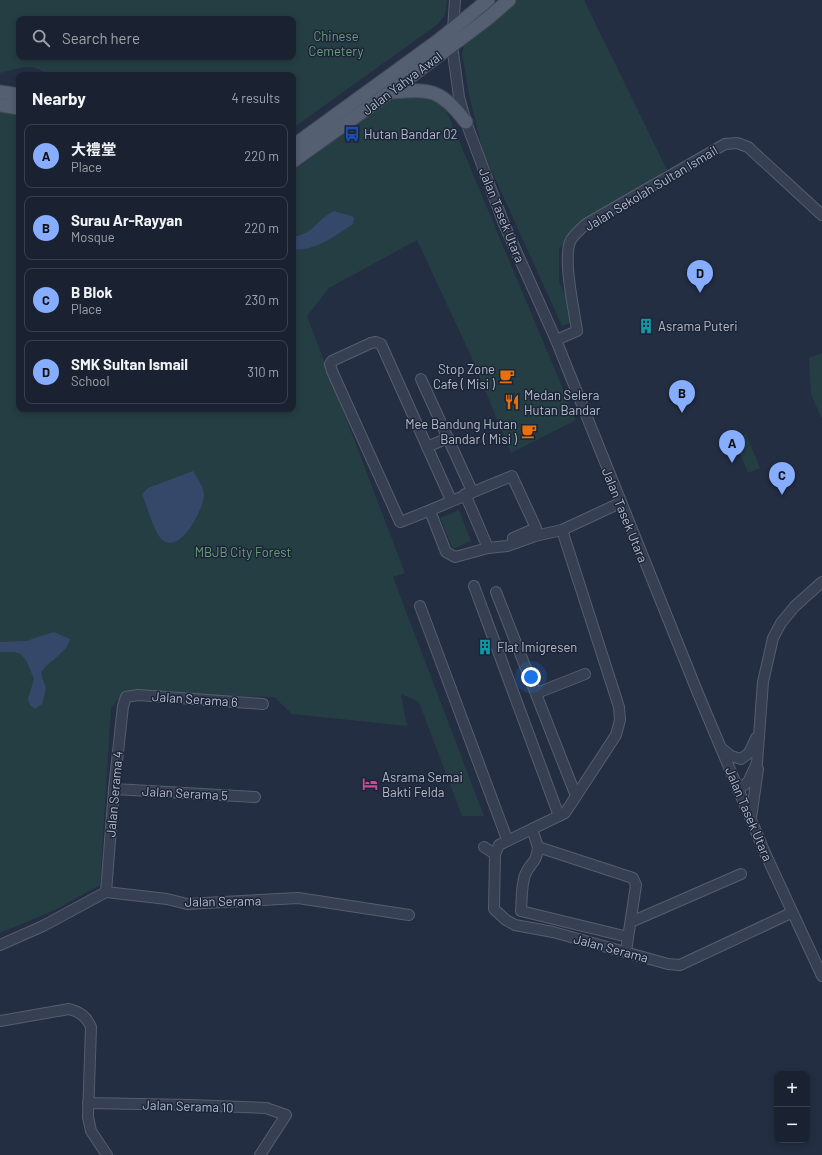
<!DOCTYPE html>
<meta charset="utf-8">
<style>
:root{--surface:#1a2232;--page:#232a3a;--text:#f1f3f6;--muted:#9fa4ac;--line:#383f4d;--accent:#86adff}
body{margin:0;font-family:Barlow,"Noto Sans SC",sans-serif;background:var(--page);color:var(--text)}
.controls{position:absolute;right:12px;bottom:12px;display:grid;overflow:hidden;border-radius:8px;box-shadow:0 2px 6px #0003}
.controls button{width:36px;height:36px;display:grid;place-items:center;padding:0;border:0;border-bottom:1px solid var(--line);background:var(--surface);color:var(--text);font:20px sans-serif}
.you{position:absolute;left:531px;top:677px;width:14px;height:14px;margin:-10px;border:3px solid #fff;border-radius:50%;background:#1a73e8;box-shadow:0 0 0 6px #1a73e833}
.badge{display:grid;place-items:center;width:26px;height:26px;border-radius:50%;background:var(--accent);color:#111;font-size:13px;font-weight:700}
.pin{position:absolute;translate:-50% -33px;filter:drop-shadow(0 1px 2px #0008)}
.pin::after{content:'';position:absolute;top:21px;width:14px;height:12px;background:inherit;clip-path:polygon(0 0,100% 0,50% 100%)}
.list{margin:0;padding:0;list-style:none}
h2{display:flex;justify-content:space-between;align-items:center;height:52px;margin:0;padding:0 16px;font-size:17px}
h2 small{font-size:13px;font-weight:400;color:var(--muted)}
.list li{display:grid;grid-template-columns:26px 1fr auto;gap:12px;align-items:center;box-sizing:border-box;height:64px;margin:0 8px 8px;padding:0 8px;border:1px solid var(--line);border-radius:8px}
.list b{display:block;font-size:15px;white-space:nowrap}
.list p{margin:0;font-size:13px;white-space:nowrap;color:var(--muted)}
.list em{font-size:13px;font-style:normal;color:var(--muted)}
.icon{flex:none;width:22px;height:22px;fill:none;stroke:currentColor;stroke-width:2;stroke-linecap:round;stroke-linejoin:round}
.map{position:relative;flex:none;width:822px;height:1155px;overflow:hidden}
.search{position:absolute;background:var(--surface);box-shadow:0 2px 6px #0003;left:16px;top:16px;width:280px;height:44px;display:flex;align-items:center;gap:10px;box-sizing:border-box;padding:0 14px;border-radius:8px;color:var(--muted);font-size:15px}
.panel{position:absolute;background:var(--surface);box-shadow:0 2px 6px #0003;left:16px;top:72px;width:280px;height:340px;border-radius:8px}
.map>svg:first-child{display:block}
.green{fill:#253e43;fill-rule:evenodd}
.water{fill:#35486a}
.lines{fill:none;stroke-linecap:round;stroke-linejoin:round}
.minor-casing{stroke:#555e6f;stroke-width:12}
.major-casing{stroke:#41495b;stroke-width:15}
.minor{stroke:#374052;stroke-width:10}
.major{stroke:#555f72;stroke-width:13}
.labels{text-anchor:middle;stroke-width:3;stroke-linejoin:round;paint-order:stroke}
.park-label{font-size:13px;fill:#699f79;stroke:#1c2537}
.street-label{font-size:13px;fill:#b4bccc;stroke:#1c2537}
.poi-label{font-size:13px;fill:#b4bccc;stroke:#1c2537;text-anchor:start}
</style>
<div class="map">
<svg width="822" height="1155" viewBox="0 0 822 1155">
<rect width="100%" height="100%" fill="#232e42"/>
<!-- green -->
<g class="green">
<path d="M0,0H447L445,15L438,24L293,128V75H47C33,61 17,69 0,73ZM19,19H293V57H19Z"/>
<path d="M514,0H584L667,170L584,223L559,249V281L576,321L562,326L483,152L469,95L462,54L465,40Z"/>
<path d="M415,91L444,105L576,420L511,453L471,356L417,240L329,288L307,316L405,573L393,577L484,816H462L419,702L401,694L407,726L292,714L274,697L123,694L111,708L100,885L55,910L0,933V108L19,112V409H293V167L389,100Z"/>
<path d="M822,353V419L811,394L809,358Z"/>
<path d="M691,380L693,400L682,401L680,381Z"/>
<path d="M746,434L760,468L748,473L734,439Z"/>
<path d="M459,510L471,541L453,549L440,518Z"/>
</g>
<!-- water -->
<g class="water">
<path d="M334,211L354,217L353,224C336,235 315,252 293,249V237C316,233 315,220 334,211Z"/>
<path d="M193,471C198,479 204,487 204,496C203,509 182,552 164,541C154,535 147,505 142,494L148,488Z"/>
<path d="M54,632L70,639C66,655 48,660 41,673L46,689L42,704L35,709L30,705L28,699L34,679L27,662L21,654L14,652H0V642L27,641L40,636Z"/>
</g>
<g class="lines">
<!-- minor casing -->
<g class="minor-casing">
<g id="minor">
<path d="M455,0L452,45L459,97L466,122L504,224L556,340L697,691L765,853L822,976"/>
<path d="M556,340L577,331C574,309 563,261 570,242C573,235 580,230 586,224L725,144L737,143L748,147L822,215"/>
<path d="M421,379L472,491"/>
<path d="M427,447L448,438"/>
<path d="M465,494L488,548"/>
<path d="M451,500L381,344L376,342L371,343L332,361L330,364L332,371L400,522C438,508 474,491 512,476L536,528L513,538L516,543"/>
<path d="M430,511L446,552L455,557L488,548L507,546L535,536L562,530L620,503"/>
<path d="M562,530L619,707L620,720L616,735L565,813L499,845L495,854L494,909L506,920L515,925L553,932L668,964L680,965L791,913"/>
<path d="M474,586L559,816"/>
<path d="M496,592L576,796"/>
<path d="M420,606L507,839"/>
<path d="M537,693L585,674"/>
<path d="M721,748L731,756L741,759L749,753L756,738"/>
<path d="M114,789L255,797"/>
<path d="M738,790L748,782L757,763L763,682L773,638L781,623L795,606L822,582"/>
<path d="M751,818L758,769"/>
<path d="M532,829L538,847L633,878L636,885L626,951"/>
<path d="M484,847L495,854"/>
<path d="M538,847C537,864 529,863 525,875C521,886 522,900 521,911L628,937"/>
<path d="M106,892L114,789L123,706L126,697L138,695L263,704"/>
<path d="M631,922L741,874"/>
<path d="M0,945L43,926L106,892L167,899L187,904L298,898L409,915"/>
<path d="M0,1021L69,1009C80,1012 86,1016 91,1027L88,1117L91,1131L107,1155"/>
<path d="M88,1103L190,1105L266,1108L286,1115L260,1155"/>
</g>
</g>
<!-- major casing -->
<g class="major-casing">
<g id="major">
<path d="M0,92L19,95"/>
<path d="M390,92C431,89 439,88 466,122"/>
<path d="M0,105L19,108"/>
<path d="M293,146L439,40L488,0"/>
<path d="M293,161L390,92L487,19L509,0"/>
</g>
</g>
<!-- minor -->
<use href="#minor" class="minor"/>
<!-- major -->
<use href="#major" class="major"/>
</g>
<!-- icons -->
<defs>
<g id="bus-bare" transform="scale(1.2)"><path d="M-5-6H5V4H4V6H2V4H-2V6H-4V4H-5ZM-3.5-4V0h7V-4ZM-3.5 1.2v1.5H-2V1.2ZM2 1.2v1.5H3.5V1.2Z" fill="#1a4fb4" stroke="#1c2537" stroke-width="2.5" paint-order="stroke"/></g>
<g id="building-bare" transform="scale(1.2)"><path d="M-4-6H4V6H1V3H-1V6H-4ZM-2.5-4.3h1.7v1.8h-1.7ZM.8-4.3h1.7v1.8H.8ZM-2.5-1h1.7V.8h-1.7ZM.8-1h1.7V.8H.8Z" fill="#0f9aa8" stroke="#1c2537" stroke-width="2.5" paint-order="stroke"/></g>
<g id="cafe-bare" transform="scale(1.2)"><path d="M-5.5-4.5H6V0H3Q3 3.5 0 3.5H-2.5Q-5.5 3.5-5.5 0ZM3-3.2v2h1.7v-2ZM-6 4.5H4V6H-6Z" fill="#e8710a" stroke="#1c2537" stroke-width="2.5" paint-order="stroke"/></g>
<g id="restaurant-bare" transform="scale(1.2)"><path d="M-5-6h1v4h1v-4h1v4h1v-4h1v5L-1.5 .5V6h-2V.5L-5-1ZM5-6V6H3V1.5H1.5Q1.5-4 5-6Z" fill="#e8710a" stroke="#1c2537" stroke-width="2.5" paint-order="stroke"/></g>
<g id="hotel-bare" transform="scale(1.2)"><path d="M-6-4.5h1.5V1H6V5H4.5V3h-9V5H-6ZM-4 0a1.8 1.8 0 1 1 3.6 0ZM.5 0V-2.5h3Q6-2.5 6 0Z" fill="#d1479c" stroke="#1c2537" stroke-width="2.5" paint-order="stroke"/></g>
</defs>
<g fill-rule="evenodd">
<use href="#bus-bare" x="352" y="134"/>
<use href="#building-bare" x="646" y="326"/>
<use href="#cafe-bare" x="507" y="376"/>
<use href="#restaurant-bare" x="512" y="402"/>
<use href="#cafe-bare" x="529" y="431"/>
<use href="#building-bare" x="485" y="647"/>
<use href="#hotel-bare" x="370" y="784"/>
</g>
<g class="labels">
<!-- park labels -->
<g class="park-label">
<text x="336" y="41">Chinese<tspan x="336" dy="15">Cemetery</tspan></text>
<text x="243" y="557">MBJB City Forest</text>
</g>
<!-- street labels -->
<g class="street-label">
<text transform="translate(402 83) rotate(-37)" y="5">Jalan Yahya Awal</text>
<text transform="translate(651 188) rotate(-31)" y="5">Jalan Sekolah Sultan Ismail</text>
<text transform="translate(502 215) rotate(68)" y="5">Jalan Tasek Utara</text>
<text transform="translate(625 515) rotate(68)" y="5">Jalan Tasek Utara</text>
<text transform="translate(195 699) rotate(4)" y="5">Jalan Serama 6</text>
<text transform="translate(185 793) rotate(3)" y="5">Jalan Serama 5</text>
<text transform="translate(114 794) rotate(-85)" y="5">Jalan Serama 4</text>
<text transform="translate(749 814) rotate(67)" y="5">Jalan Tasek Utara</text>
<text transform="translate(223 901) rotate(-1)" y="5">Jalan Serama</text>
<text transform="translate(611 948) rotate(15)" y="5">Jalan Serama</text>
<text transform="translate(188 1106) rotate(2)" y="5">Jalan Serama 10</text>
</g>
<!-- poi labels -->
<g class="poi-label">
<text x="364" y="139">Hutan Bandar 02</text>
<text x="658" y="331">Asrama Puteri</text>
<text x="495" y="374" text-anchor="end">Stop Zone<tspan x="495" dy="15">Cafe ( Misi )</tspan></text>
<text x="524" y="400">Medan Selera<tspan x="524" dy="15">Hutan Bandar</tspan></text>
<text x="517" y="429" text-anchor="end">Mee Bandung Hutan<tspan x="517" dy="15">Bandar ( Misi )</tspan></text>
<text x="497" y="652">Flat Imigresen</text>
<text x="382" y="782">Asrama Semai<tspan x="382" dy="15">Bakti Felda</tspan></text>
</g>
</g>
</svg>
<div class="controls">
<button>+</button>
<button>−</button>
</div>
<div class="you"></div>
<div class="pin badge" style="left:732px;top:463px">A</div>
<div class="pin badge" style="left:682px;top:413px">B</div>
<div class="pin badge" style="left:782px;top:495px">C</div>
<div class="pin badge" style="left:700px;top:293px">D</div>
<div class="search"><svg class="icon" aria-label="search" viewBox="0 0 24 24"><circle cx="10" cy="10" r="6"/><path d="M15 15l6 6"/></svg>Search here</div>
<section class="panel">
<h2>Nearby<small>4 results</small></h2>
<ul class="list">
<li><span class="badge">A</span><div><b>大禮堂</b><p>Place</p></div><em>220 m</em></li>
<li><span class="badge">B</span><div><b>Surau Ar-Rayyan</b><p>Mosque</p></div><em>220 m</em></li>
<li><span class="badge">C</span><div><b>B Blok</b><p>Place</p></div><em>230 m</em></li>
<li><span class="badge">D</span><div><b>SMK Sultan Ismail</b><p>School</p></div><em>310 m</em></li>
</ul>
</section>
</div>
